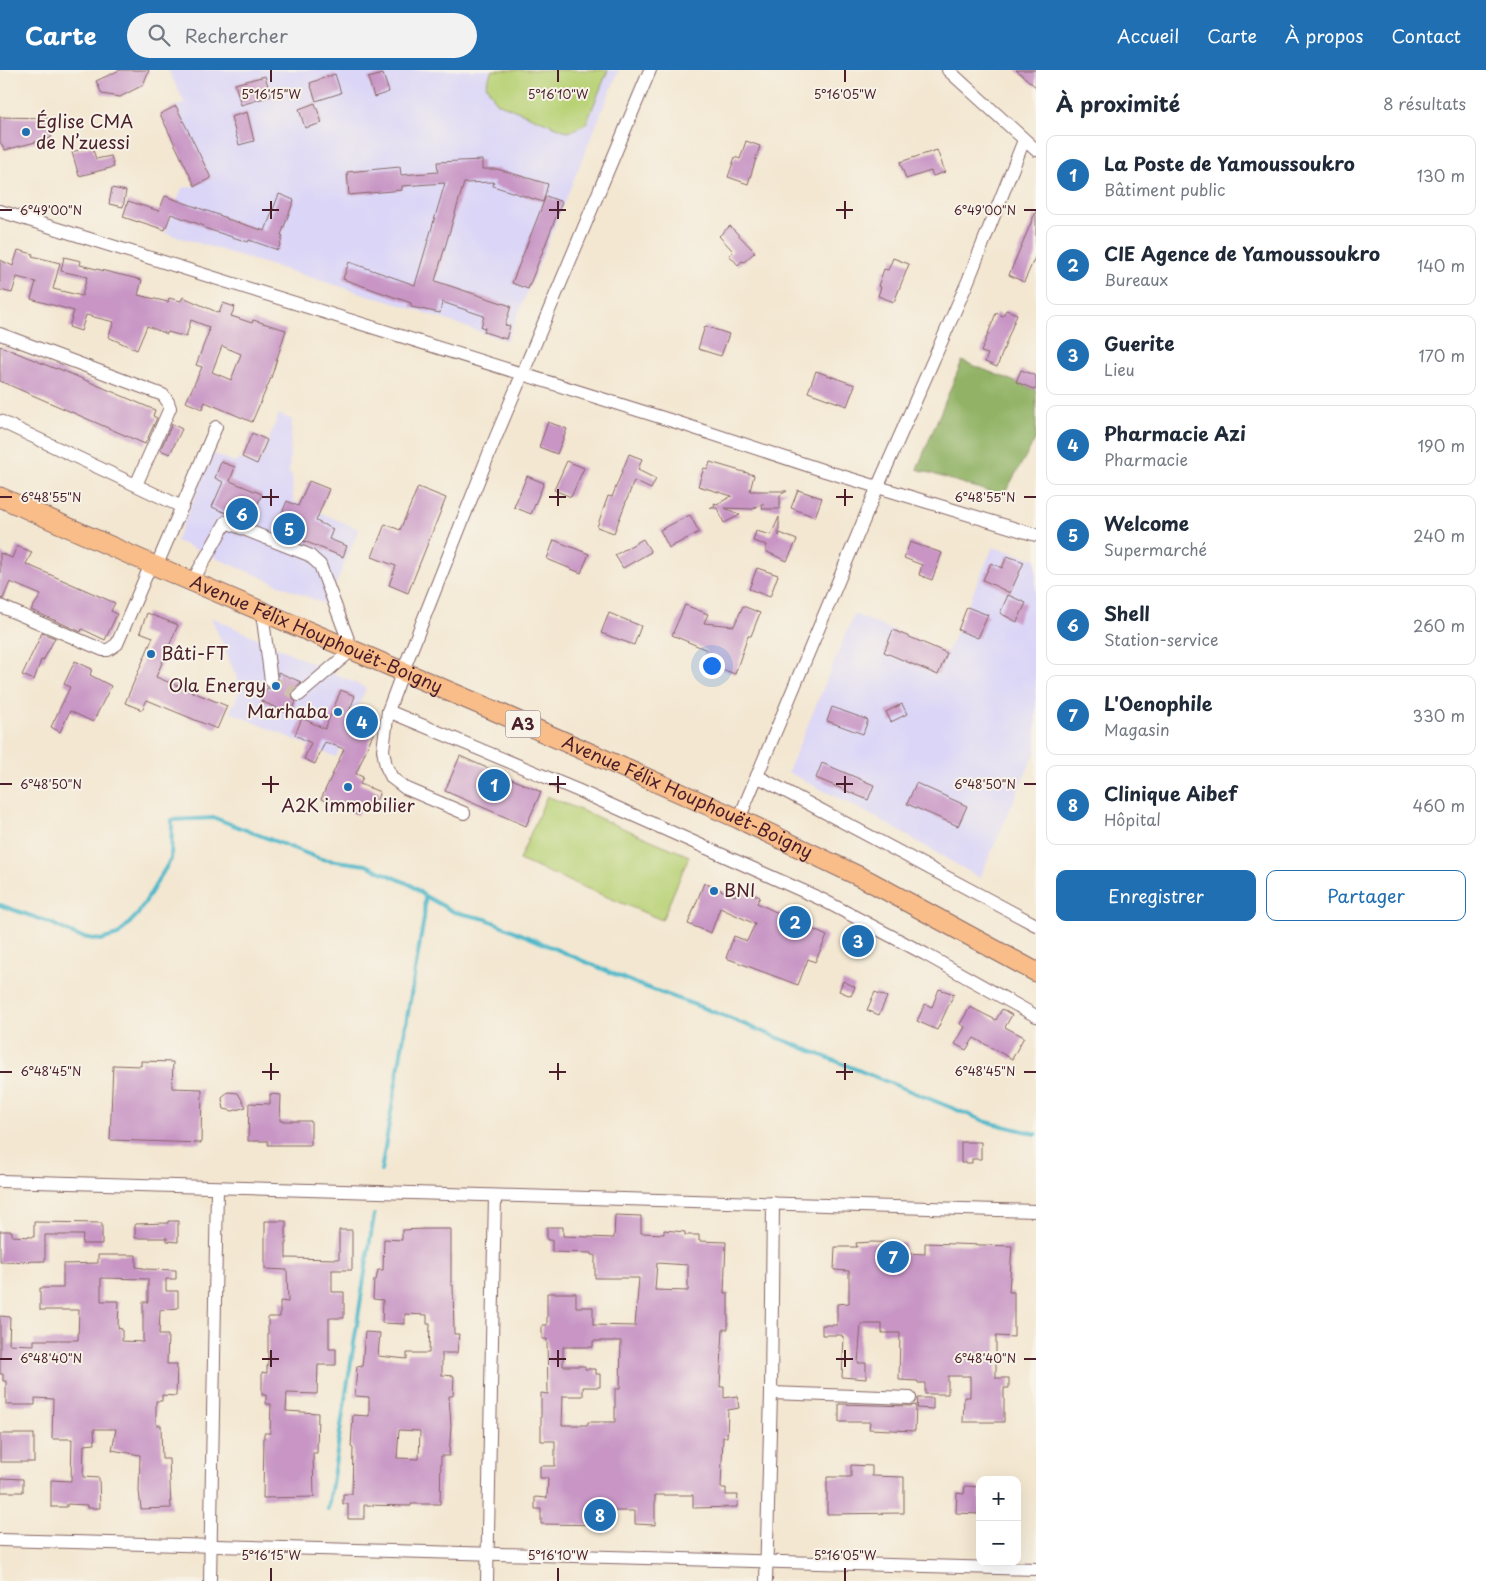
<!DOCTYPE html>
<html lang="fr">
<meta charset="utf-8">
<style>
:root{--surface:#fff;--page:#f2f2f3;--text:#1f2937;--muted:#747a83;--line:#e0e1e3;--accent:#1f6fb2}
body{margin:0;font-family:"Playpen Sans",sans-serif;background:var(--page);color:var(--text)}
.controls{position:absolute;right:15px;bottom:15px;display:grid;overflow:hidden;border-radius:10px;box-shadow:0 5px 20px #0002}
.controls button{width:45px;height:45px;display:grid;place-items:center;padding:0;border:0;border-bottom:1px solid var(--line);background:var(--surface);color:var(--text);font:25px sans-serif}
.you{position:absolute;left:711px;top:595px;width:18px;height:18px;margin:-12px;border:4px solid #fff;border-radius:50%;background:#1a73e8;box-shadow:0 0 0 8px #1a73e833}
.badge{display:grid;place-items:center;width:32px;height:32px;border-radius:50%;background:var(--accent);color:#fff;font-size:16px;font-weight:700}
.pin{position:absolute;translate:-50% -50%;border:2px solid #fff;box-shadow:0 1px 5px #0006}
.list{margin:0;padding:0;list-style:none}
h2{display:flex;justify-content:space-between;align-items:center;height:65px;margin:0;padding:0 20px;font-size:21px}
h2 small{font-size:16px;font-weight:400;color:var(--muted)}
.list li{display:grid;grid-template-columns:32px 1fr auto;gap:15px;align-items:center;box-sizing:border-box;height:80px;margin:0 10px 10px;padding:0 10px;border:1px solid var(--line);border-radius:10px}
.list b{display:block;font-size:19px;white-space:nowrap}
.list p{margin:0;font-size:16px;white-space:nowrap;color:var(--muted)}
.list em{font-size:16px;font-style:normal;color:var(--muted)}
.actions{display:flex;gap:10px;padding:15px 20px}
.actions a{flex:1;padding:11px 0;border:1px solid var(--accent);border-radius:10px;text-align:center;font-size:18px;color:var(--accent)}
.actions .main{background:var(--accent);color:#fff}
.icon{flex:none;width:28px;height:28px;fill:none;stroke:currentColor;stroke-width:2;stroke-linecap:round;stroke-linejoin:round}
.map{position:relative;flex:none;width:1036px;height:1511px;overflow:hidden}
header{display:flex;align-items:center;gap:30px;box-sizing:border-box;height:70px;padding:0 25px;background:var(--accent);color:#fff}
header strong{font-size:24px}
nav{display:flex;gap:28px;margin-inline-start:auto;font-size:18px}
.search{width:350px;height:45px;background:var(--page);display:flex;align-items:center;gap:12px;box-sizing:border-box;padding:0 18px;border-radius:28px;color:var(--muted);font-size:19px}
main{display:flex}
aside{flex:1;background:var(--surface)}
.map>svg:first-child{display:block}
.built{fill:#dbd6f7}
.green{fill:#b8d175;stroke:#817850}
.forest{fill:#92b366;stroke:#6e6948}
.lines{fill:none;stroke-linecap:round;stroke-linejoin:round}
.stream{stroke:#4cb7c9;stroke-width:4}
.building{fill:#c895c5;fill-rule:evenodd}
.minor-tunnel{stroke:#d1bfb0;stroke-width:12;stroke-dasharray:12 6;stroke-linecap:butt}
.minor-casing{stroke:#856565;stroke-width:14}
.highway-casing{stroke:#856565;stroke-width:21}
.minor{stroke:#fff;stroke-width:12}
.highway{stroke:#f8bd89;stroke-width:19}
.ticks{fill:none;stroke:#4a1f2b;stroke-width:2}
.poi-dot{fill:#1f6fb2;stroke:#f7f3e8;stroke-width:2}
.labels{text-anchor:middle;stroke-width:4;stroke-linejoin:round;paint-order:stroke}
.shield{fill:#f7f3e8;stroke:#7e5f64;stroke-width:1}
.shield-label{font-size:16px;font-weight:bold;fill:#4a1f2b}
.poi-label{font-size:18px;fill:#4a1f2b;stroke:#f7f3e8;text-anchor:start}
.street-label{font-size:18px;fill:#4a1f2b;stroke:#f7f3e8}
.ticks-label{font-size:12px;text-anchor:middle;fill:#4a1f2b;stroke:#f7f3e8;stroke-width:4;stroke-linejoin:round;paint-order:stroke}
</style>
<header>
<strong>Carte</strong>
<div class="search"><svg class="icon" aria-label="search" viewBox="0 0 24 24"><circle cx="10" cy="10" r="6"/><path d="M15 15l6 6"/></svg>Rechercher</div>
<nav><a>Accueil</a><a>Carte</a><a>À propos</a><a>Contact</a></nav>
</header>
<main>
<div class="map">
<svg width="1036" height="1511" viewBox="0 0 1036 1511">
<rect width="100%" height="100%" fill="#f7f3e8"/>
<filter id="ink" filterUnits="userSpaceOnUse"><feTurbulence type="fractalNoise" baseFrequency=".02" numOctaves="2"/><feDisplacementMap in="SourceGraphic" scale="10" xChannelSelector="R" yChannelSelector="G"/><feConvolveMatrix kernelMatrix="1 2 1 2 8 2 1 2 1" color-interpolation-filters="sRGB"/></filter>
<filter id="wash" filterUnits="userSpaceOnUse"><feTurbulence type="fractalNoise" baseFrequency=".0096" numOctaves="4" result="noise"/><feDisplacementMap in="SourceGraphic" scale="20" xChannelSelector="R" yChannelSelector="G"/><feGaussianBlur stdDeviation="1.12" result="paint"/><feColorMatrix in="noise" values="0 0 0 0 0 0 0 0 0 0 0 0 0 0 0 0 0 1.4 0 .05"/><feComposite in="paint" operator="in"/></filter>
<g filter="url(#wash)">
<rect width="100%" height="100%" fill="#f3e7d1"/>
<!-- built -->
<g class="built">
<path d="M168,0H619L507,271L404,236L165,163L182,118L195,116L211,108L176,36L185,34Z"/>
<path d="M279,344L292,350L289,403L292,406L293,431L359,459L327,535L176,471L213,384L237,393L239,388L258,396Z"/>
<path d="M993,477L1036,489V680L980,808L877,748L788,702L854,544L947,583Z"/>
<path d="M211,547L366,618L355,644L377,654L363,687L340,678L336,687L230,642L241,618Z"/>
</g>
<!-- green -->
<g class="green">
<path d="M492,0H608L586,54L569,62L497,33L486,15Z"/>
<path d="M547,726L689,786L662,850L519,790Z"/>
</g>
<!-- forest -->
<path class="forest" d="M962,291L1036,320V368L1003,426L917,399Z"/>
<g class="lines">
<!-- stream -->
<g class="stream">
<path d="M0,835L51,853L77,866L100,870L118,865L138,844L171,789L172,750L215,748L321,789L366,795L411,815L425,826L454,842L486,849L637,914L709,940L987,1052L1036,1064"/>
<path d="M381,1101L424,848L425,826"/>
<path d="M328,1439L374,1145"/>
</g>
</g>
<g id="blocks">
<!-- building -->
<g class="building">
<path d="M120,0H149L143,15L120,27L102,24L96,11Z"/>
<path d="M1016,0H1036V17Z"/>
<path d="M335,4L341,23L316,31L310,13Z"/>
<path d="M383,4L389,22L374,27L368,8Z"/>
<path d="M265,6L271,26L241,35L235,14Z"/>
<path d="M315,33L322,53L305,58L299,39Z"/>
<path d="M176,36L211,108L195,116L160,44Z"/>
<path d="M247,42L254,71L239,75L231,47Z"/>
<path d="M0,47L48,48L53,57L51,68L5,80L0,72Z"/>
<path d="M746,71L760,76L748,114L728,107L735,87L740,89Z"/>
<path d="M92,76L96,89L111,86L114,97L79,106L72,82Z"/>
<path d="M937,80L945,102L933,106L931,101L906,109L900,92Z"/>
<path d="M482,90V99H497L548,114L543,132L493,116L494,112L464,113L435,211L511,236L505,255L510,256L506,269L484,262L485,258L481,257L484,246L442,232L440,243L411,237V233L343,209L349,192L415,215L445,113L402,116V120L349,125L347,102L400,97L401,105L438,102L437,92Z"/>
<path d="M112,118L126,121L123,137L109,134Z"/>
<path d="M279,124L294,130L281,165L283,166L278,180L249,170L248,172L204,158V156L171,144L165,160L138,151V152L123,147L128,131L159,141L165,126L227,148V149L265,161Z"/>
<path d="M546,126L562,132L528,219L512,213Z"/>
<path d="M1036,141V185L1024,212L1009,205Z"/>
<path d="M730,156L755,182L744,192L742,191L738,195L729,185L733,181L719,166Z"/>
<path d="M18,180L33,184L32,186L60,193L53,219L82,226L87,207L61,201L64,187L81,191L80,195L142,210L138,225L168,232L169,228L181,231L183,227L219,243L223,233L235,237L231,246L252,253L253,250L286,260L271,308L252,352L205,332L202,339L186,332L202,297L196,295L209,261L208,260L209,257L191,250L186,267L168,262L167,264L147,256L137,280L108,267L114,252L86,245L81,261L69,257L74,241L31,229L36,212L17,207L12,223L0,220V190L13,196ZM222,276L241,284L231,310L212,302Z"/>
<path d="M893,188L909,194L894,232L878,226L881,217L878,216L884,199L888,200Z"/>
<path d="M1006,240L1017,244L997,297L985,292L988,284L981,282L996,243L1003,246Z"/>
<path d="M705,256L729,264L721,286L698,279Z"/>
<path d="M0,276L56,299L57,298L155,340L153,346L157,348L145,374L0,311Z"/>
<path d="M1021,300L1036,306V320L1016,312Z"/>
<path d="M816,301L855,315L847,336L808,322Z"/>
<path d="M548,352L567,359L557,384L539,377Z"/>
<path d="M172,354L182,359L170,384L160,380Z"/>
<path d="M252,363L267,370L257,394L242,387Z"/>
<path d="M629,384L642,389L638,400L656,409L651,419L634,411L614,463L597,457L608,426L612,427Z"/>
<path d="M567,391L584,398L571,427L554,420Z"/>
<path d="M221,392L235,397L230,411L262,424L250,453L212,437L223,412L215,408Z"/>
<path d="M710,392L754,405L750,421H787L780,425V439H762L763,433L753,439L725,438L740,445L724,453L717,438H710L715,435L714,433L717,434L732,426L698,416L704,398L708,399Z"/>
<path d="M527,406L544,413L531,444L514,437Z"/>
<path d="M309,411L329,419L316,451L333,459L329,469L347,476L343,487L275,459L287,431L298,436Z"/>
<path d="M418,417L446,428L408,523L389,515L396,496L372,487L385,454L400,460Z"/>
<path d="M798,420L822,428L815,447L791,438Z"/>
<path d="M690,445L699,462L669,478L660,460Z"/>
<path d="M779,447V466L780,463L797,470L787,491L765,481L767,475L753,471L756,461L771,465Z"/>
<path d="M643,469L651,482L623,498L615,485Z"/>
<path d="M554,470L589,484L581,503L547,489Z"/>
<path d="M910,472L942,483L932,510L919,505L922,495L904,488Z"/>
<path d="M17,476L32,482L26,494L115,533L111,541L117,544L105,570L82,559L81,562L31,540L41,525L10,512L3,529L0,528V483L12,488Z"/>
<path d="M1007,486L1024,492L1010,523L983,510L991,493L1002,498Z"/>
<path d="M757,498L778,505L770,527L749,519Z"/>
<path d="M1008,525L1026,533L1017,552L1000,543Z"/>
<path d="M685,535L708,544L704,553L734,556L743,536L760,543L751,566H748L735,604L716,597L718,593L704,586L707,580L672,565Z"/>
<path d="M967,537L988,545L978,568L958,560Z"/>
<path d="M147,543L178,555L156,607L227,636L217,659L147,630L142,640L125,633L153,567L140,562Z"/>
<path d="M609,543L641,556L634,575L601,563Z"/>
<path d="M893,560L947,583L938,605L884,582Z"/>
<path d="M42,563L55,568L43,591L41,590L34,610L22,605Z"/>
<path d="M75,591L92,599L90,605L111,616L93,652L70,641L60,662L51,657L70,617L64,614Z"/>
<path d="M278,602L301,612L292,622L291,627L296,632L290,644L261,631L267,618L273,619L278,615Z"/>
<path d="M341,620L355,626L349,642L377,654L356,704L363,707L360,714L380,722L373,739L362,734L358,745L321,729L344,679L325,672L315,694L304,689L311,673L295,665L302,648L325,659Z"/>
<path d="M902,634L907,644L891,652L886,642Z"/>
<path d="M832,637L868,650L863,664L827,651Z"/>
<path d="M460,686L541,722L526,756L445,721Z"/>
<path d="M822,693L874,715L868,730L816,708Z"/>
<path d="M916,713L967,736L958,756L907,734Z"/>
<path d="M704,813L735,826L739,817L760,827L757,833L827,866L815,892L808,889L798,915L726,888L734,866L747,871L755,854L720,838L711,863L688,854Z"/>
<path d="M843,911L855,917L851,926L839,921Z"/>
<path d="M939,919L954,924L937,960L917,951L925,934L932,937Z"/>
<path d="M875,922L887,927L879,945L867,940Z"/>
<path d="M970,937L996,950L1002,939L1012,945L1005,957L1024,967L1012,989L974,968L966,980L955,974L965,957L960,954Z"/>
<path d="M141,991L173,992L172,1018L202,1019L201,1073L110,1070L113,995L141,996Z"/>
<path d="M228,1022L238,1023L246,1037L233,1041L224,1039L222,1029L223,1026Z"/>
<path d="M270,1024L281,1025L280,1051H311V1075H268V1071H248L249,1033L270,1034Z"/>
<path d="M961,1072H981V1089H972V1093H961Z"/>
<path d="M615,1145L641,1146V1163L664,1164V1160L685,1162V1165H699V1171L726,1172L724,1223H728V1259H723L720,1317H724V1328L737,1326L739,1338L728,1340L727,1367H723L721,1418H726V1425H738L737,1437L693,1438V1425H655V1455L635,1454V1441H609V1455L541,1454V1439H535V1427L547,1428L548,1408H540V1396H555V1371H541V1323L548,1324L547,1269H542V1255H547V1223H576V1237H593V1255L635,1256L639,1208H595V1185H591V1183L552,1182V1170H547V1157H563V1166L614,1168ZM657,1193L688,1195V1221L655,1220ZM593,1271H621L620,1319H615V1352H588V1355H562L563,1326H583V1317H600V1304H596V1299H585V1296H563V1277H593Z"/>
<path d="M168,1151H178V1172L167,1171V1168H135V1154L168,1153Z"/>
<path d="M265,1151H286V1188L339,1189V1160H352V1200H332V1222H344V1248H329V1279H336V1295H318L317,1324L287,1323L286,1341L318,1343L317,1383H313L314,1427L263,1428L264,1363H270L271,1334H266V1325H262V1302L267,1303V1296H268V1247H280V1231L288,1232L287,1200L265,1199Z"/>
<path d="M34,1152L102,1153V1174H82L83,1165H45V1191L0,1192V1161H12V1166L34,1167Z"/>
<path d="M424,1159H451V1215H453L454,1264H459L457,1283H442V1305L454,1306L453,1326H449L451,1356L449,1386H441L440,1434H411V1436L364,1435V1449H348V1434H343V1424H352L353,1378L351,1377L353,1345L369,1346V1327L355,1326L357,1296L362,1297L365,1262L380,1263L378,1286L407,1289V1283H429L430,1254H427V1245L405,1244V1254L382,1253L383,1230L373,1229L374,1210H376L378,1200H383L384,1169L402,1170V1160ZM399,1360L420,1361L419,1389L397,1388Z"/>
<path d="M872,1172L905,1173V1183L925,1184V1173L1012,1176L1009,1222H1014V1267L996,1266V1308H1009V1318H1004V1352H963L964,1327H970V1306H948V1324H925V1313H918V1311L899,1310L900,1263H882V1254H861L858,1293H866V1309L842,1307L844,1267H842V1265H822V1255H837V1234L849,1233V1201L834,1200L835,1177H857L856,1173Z"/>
<path d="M98,1185H136V1197L144,1198V1199L176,1200V1209H166V1221H178V1238L160,1240L159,1265H168L167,1294H177L176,1326L162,1325V1331H156V1355H161L162,1389H169L171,1438L141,1439L139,1421L140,1385L112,1380L116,1359H94L95,1374L84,1375L83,1407L99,1408L100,1438H87V1435L67,1434V1437H51V1410L71,1411L72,1369H52L53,1329L35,1328V1335H6V1311H3V1304H0V1246L10,1247L9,1274L34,1275V1270H78L79,1240H40V1218H63V1194L98,1193ZM101,1208L148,1209V1232H143V1272L122,1271V1259L118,1258L119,1231H101Z"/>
<path d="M918,1328H933V1339L917,1338Z"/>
<path d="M839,1334L910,1336L916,1335L915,1361L869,1359L870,1352H839Z"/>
<rect x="0" y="1364" width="34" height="28"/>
<path d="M851,1395L872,1396V1406L904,1407V1443L827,1444V1407H851Z"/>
<path d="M2,1408L23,1409V1422H1Z"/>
<path d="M965,1416L980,1417V1444L956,1443L957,1423L964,1424Z"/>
</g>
</g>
</g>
<g filter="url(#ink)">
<use href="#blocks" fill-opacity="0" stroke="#856565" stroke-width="1"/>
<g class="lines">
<!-- minor-tunnel -->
<path class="minor-tunnel" d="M271,611L299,625"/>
<!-- minor casing -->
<g class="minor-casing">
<g id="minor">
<path d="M948,0L1036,80"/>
<path d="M0,141L676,352L825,401L1036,465"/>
<path d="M0,264L163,325L168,332L170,338L136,415"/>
<path d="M0,351L182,437"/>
<path d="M156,497L216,357"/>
<path d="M192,512L226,452L309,485L320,495L352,580L299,625"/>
<path d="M0,536L103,580H108L117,574L151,494"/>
<path d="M262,542L271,611"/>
<path d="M388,641L577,720L821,829L925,884L1036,946"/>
<path d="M757,706L1036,855"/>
<path d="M464,743L405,718L392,708L386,696L383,680L388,641L403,601L490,381L650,0"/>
<path d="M739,749L878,416L968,211L1024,70"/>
<path d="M0,1111L1036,1141"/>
<path d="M771,1323L910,1328"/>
<path d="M0,1470L1036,1499"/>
<path d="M210,1511L217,1119"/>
<path d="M487,1511L495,1126"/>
<path d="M766,1511L771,1323L773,1133"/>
</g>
</g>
<!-- highway casing -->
<g class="highway-casing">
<g id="highway">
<path id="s1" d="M0,427L151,494L495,641L739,749L869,811L1036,902"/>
</g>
</g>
<!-- minor -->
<use href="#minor" class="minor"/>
<!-- highway -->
<use href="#highway" class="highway"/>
</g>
</g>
<!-- ticks -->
<path class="ticks" d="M271,0V12M558,0V12M845,0V12M271,131V149M558,131V149M845,131V149M0,140H12M262,140H279M549,140H566M836,140H853M1024,140H1036M271,419V436M558,419V436M845,419V436M0,427H12M262,427H279M549,427H566M836,427H853M1024,427H1036M271,706V723M558,706V723M845,706V723M0,714H12M262,714H279M549,714H566M836,714H853M1024,714H1036M271,993V1010M558,993V1010M845,993V1010M0,1002H12M262,1002H279M549,1002H566M836,1002H853M1024,1002H1036M271,1280V1297M558,1280V1297M845,1280V1297M0,1289H12M262,1289H279M549,1289H566M836,1289H853M1024,1289H1036M271,1498V1511M558,1498V1511M845,1498V1511"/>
<!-- markers -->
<g class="poi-dot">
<circle cx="26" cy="62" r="5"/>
<circle cx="151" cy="584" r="5"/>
<circle cx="276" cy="616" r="5"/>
<circle cx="338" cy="642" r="5"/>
<circle cx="348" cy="717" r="5"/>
<circle cx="714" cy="821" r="5"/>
</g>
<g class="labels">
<!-- shield labels -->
<rect class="shield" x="505.5" y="640.5" width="35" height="27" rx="4"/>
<g class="shield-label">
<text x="523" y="660">A3</text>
</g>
<!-- poi labels -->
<g class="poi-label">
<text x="36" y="58">Église CMA<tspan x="36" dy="21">de N’zuessi</tspan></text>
<text x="161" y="590">Bâti-FT</text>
<text x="266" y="622" text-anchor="end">Ola Energy</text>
<text x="328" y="648" text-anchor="end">Marhaba</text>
<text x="348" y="742" text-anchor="middle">A2K immobilier</text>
<text x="724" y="827">BNI</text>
</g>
<!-- street labels -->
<g class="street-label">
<text dy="6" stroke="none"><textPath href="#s1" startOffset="345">Avenue Félix Houphouët-Boigny</textPath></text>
<text dy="6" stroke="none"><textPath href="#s1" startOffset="750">Avenue Félix Houphouët-Boigny</textPath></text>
</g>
</g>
<g class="ticks-label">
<text x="271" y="29">5°16'15"W</text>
<text x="558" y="29">5°16'10"W</text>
<text x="845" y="29">5°16'05"W</text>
<text x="51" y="145">6°49'00"N</text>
<text x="985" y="145">6°49'00"N</text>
<text x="51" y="432">6°48'55"N</text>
<text x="985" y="432">6°48'55"N</text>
<text x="51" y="719">6°48'50"N</text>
<text x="985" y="719">6°48'50"N</text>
<text x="51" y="1006">6°48'45"N</text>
<text x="985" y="1006">6°48'45"N</text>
<text x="51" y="1293">6°48'40"N</text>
<text x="985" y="1293">6°48'40"N</text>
<text x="271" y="1490">5°16'15"W</text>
<text x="558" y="1490">5°16'10"W</text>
<text x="845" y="1490">5°16'05"W</text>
</g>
</svg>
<div class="controls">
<button>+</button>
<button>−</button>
</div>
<div class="you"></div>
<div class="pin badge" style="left:494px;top:715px">1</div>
<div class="pin badge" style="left:795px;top:852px">2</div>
<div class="pin badge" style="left:858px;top:871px">3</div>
<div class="pin badge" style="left:362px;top:652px">4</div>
<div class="pin badge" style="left:289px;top:459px">5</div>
<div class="pin badge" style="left:242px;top:444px">6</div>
<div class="pin badge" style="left:893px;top:1187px">7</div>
<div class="pin badge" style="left:600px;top:1445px">8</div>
</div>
<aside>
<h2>À proximité<small>8 résultats</small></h2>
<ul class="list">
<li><span class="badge">1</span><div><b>La Poste de Yamoussoukro</b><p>Bâtiment public</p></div><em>130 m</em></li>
<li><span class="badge">2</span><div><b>CIE Agence de Yamoussoukro</b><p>Bureaux</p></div><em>140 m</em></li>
<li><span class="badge">3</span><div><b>Guerite</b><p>Lieu</p></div><em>170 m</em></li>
<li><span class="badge">4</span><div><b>Pharmacie Azi</b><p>Pharmacie</p></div><em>190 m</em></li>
<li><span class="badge">5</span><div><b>Welcome</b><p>Supermarché</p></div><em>240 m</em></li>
<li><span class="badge">6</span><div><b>Shell</b><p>Station-service</p></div><em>260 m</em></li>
<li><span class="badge">7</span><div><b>L'Oenophile</b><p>Magasin</p></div><em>330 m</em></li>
<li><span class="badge">8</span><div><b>Clinique Aibef</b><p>Hôpital</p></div><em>460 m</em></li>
</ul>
<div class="actions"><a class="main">Enregistrer</a><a>Partager</a></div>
</aside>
</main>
